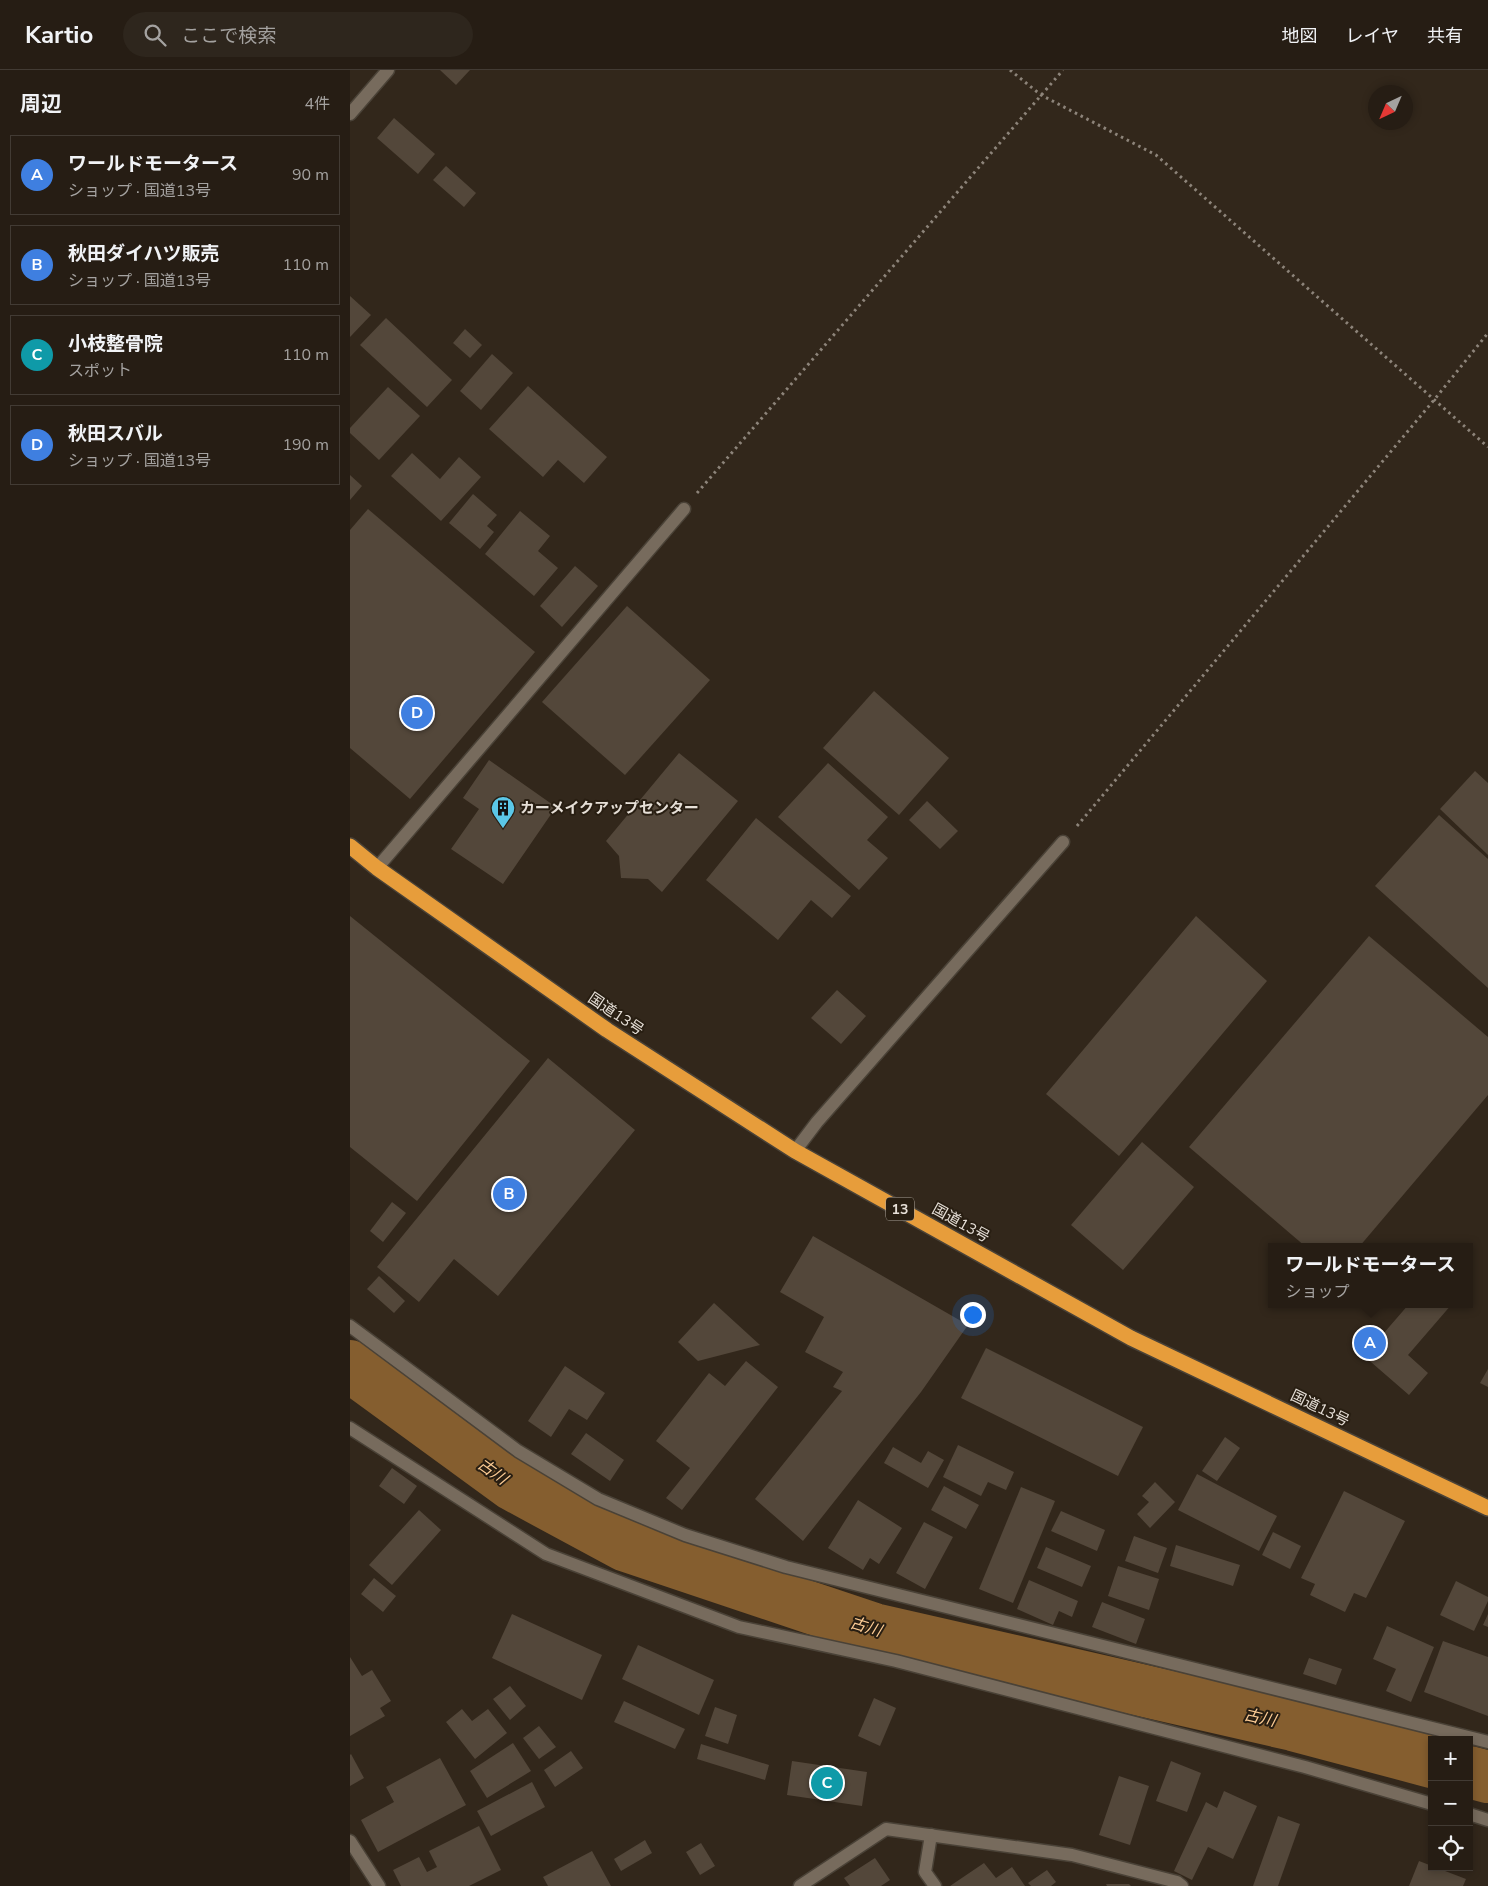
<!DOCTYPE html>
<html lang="ja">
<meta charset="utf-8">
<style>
:root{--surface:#261d14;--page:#2e261d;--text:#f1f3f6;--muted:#a4a2a0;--line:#423b34;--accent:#d93025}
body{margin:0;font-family:"Nunito Sans","Noto Sans JP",sans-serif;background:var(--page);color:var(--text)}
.controls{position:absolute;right:15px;bottom:15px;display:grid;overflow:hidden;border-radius:0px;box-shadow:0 2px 8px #0003}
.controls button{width:45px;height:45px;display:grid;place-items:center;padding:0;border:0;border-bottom:1px solid var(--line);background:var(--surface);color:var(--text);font:25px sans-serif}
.compass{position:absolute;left:1018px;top:15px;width:45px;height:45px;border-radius:50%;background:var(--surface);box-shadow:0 2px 8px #0003;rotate:224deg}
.you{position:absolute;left:622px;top:1244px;width:18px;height:18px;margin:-12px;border:4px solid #fff;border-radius:50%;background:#1a73e8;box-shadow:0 0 0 8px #1a73e833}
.badge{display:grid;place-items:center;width:32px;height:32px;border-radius:50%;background:var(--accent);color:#fff;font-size:16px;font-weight:700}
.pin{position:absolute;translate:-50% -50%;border:2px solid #fff;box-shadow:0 1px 5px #0006}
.popup{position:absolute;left:918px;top:1173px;width:205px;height:65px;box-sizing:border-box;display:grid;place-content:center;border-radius:0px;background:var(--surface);filter:drop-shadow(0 1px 4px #0005);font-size:16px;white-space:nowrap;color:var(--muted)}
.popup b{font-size:19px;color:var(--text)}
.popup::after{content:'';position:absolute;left:50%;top:100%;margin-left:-10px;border:10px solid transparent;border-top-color:var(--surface)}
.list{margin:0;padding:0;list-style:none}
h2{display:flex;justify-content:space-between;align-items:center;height:65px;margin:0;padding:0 20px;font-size:21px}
h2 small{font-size:16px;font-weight:400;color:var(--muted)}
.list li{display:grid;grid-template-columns:32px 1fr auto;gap:15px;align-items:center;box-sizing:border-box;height:80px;margin:0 10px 10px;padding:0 10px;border:1px solid var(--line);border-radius:0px}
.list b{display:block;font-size:19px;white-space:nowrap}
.list p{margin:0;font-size:16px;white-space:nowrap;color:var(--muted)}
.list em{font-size:16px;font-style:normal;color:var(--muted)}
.icon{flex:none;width:28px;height:28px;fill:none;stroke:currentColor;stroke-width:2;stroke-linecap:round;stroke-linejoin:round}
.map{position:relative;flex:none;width:1138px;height:1816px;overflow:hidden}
header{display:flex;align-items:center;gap:30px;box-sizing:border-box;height:70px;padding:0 25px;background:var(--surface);border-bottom:1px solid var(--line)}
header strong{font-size:24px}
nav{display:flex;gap:28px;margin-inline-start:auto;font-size:18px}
.search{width:350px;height:45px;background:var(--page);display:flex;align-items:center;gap:12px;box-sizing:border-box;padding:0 18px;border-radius:28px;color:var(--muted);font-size:19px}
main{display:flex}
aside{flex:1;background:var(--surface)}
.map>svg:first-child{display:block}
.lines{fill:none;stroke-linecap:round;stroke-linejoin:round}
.river{stroke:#855e2f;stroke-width:52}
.building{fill:#53473a}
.minor-casing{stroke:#4a4237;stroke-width:15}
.highway-casing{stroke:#4a4237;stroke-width:18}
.path{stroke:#8d847a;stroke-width:3;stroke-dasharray:2.5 4;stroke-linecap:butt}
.minor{stroke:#776b5d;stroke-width:12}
.highway{stroke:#e79d3b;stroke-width:15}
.labels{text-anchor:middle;stroke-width:4;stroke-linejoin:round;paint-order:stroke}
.shield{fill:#281e12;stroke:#ada59c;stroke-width:1}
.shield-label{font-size:14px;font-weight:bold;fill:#e6dfd7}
.poi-label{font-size:15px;font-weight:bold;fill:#e6dfd7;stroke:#281e12;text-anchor:start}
.street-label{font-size:15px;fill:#e6dfd7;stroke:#281e12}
.water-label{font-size:16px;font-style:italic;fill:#fdcc95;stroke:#281e12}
</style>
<header>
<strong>Kartio</strong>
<div class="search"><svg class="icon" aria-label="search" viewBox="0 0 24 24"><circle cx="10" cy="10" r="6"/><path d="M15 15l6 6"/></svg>ここで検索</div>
<nav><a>地図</a><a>レイヤ</a><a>共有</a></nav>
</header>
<main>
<aside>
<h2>周辺<small>4件</small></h2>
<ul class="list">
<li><span class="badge" style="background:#3f7fe0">A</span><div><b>ワールドモータース</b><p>ショップ · 国道13号</p></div><em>90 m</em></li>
<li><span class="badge" style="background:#3f7fe0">B</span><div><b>秋田ダイハツ販売</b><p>ショップ · 国道13号</p></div><em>110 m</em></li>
<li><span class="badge" style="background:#0f9aa8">C</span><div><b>小枝整骨院</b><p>スポット</p></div><em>110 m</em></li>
<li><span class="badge" style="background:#3f7fe0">D</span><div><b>秋田スバル</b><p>ショップ · 国道13号</p></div><em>190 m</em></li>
</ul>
</aside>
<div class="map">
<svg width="1138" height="1816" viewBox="0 0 1138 1816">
<rect width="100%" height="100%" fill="#32271b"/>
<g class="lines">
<!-- river -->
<g class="river">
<path d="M0,1296L163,1415L274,1475L524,1559L943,1655L1082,1692"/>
<path d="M1119,1702L1138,1707"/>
</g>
</g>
<!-- building -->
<g class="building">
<path d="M90,0H120L106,15Z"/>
<path d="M44,48L85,84L68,104L27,68Z"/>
<path d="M96,96L126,123L114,137L83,110Z"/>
<path d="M0,226L21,245L0,267Z"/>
<path d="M36,248L102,310L77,337L10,275Z"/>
<path d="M115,259L132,275L120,288L103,273Z"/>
<path d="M142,284L163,303L131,340L110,321Z"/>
<path d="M178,316L257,387L234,413L208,390L193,407L139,359Z"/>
<path d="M38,317L70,346L29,390L0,363V358Z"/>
<path d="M62,383L90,409L109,387L131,407L91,451L41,406Z"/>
<path d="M0,405L12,416L0,430Z"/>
<path d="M123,424L147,445L137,456L144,462L130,479L99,453Z"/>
<path d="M18,439L185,582L60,729L0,678V460Z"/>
<path d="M170,441L200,466L188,481L208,498L184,526L135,484Z"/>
<path d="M225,496L248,516L212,557L190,536Z"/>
<path d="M277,536L360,610L275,705L192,632Z"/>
<path d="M524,621L599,688L549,745L473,678Z"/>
<path d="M329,683L388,731L312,822L298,809L271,808L269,786L256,771Z"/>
<path d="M139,690L206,737L153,814L101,779L129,739L113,728Z"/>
<path d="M478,693L538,747L517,770L538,788L509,820L428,747Z"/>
<path d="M1125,701L1138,713V785L1090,739Z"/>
<path d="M577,731L608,761L590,779L559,750Z"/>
<path d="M1089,745L1138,789V918L1025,816Z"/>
<path d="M406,748L501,826L482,848L461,830L428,870L356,810Z"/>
<path d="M0,846L180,991L67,1131L0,1077Z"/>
<path d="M846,846L917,911L769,1086L696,1024Z"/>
<path d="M1019,866L1138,967V1025L1009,1177H956L839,1077Z"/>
<path d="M487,920L516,946L491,974L461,948Z"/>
<path d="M198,988L285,1060L148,1226L104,1189L69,1232L27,1197Z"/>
<path d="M792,1072L844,1117L773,1200L721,1155Z"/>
<path d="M42,1132L56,1143L33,1172L20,1161Z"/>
<path d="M463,1166L618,1255L571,1322L453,1471L405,1429L492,1321L483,1317L493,1302L455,1282L474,1247L430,1222Z"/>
<path d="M29,1206L55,1231L44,1243L17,1219Z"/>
<path d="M364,1233L410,1275L348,1291L328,1272Z"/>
<path d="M1059,1234H1102L1058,1285L1078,1303L1059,1325L1014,1286Z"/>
<path d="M636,1278L793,1357L768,1406L611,1328Z"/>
<path d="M396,1291L428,1317L332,1440L316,1428L340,1398L306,1371L359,1303L375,1316Z"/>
<path d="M215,1296L255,1323L237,1350L219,1339L201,1367L178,1351Z"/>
<path d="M1138,1299V1317L1130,1313Z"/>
<path d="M236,1363L274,1390L260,1411L221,1384Z"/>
<path d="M875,1367L890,1378L867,1411L852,1401Z"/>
<path d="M608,1375L664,1402L656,1420L638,1412L631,1426L593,1407Z"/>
<path d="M543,1377L571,1393L578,1381L594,1390L578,1418L534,1393Z"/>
<path d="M42,1398L67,1416L54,1434L29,1416Z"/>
<path d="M847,1404L927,1446L909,1481L828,1440Z"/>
<path d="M805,1412L825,1432L800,1458L787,1444L799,1432L792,1426Z"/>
<path d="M594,1416L629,1435L616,1459L581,1440Z"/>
<path d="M671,1417L705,1431L663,1533L629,1519Z"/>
<path d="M994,1421L1055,1451L1016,1528L1004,1523L995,1542L960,1525L965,1514L951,1508Z"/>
<path d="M508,1430L552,1458L529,1494L520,1488L513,1500L478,1478Z"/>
<path d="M69,1440L91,1460L42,1515L19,1495Z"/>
<path d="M711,1441L755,1460L747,1481L701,1461Z"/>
<path d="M574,1452L603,1467L575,1519L546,1503Z"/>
<path d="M923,1462L951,1476L940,1499L912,1485Z"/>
<path d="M784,1466L817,1478L808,1503L775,1491Z"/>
<path d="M826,1475L890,1495L883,1516L820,1496Z"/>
<path d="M696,1477L741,1496L732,1517L687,1498Z"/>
<path d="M768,1496L809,1509L799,1540L758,1526Z"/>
<path d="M24,1508L46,1526L33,1542L11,1524Z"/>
<path d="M679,1510L728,1531L722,1547L709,1541L703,1555L667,1539Z"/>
<path d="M1106,1511L1138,1527V1531L1124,1561L1090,1545Z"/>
<path d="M752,1532L795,1549L786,1574L742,1557Z"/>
<path d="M162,1544L252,1585L232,1630L142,1588Z"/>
<path d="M1138,1544V1557L1133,1555Z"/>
<path d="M1037,1556L1084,1577L1061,1632L1036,1621L1046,1599L1023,1589Z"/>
<path d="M1093,1571L1138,1587V1646L1074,1622Z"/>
<path d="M288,1575L364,1610L349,1645L272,1609Z"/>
<path d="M0,1587L12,1606L22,1600L41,1631L30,1638L35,1646L0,1666Z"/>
<path d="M959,1588L992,1599L986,1615L953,1604Z"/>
<path d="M160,1616L176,1636L160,1650L143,1629Z"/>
<path d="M524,1628L546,1638L530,1676L508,1666Z"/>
<path d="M274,1631L335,1659L325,1679L264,1652Z"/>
<path d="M365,1637L387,1645L378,1674L355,1666Z"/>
<path d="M112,1639L122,1651L138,1639L157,1663L125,1689L96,1652Z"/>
<path d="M189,1656L206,1677L189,1689L173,1668Z"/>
<path d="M163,1673L181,1701L137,1728L120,1701Z"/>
<path d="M351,1674L419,1695L415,1710L347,1689Z"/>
<path d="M221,1681L233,1698L205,1717L194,1700Z"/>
<path d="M1,1684L14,1708L0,1716V1685Z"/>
<path d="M90,1688L116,1735L28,1782L11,1750L44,1732L36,1717Z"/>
<path d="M442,1691L517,1702L512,1736L437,1725Z"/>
<path d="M821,1691L851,1703L837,1742L806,1731Z"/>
<path d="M769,1706L799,1716L780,1775L749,1765Z"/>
<path d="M182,1712L195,1737L141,1766L127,1741Z"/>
<path d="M874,1721L907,1736L883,1789L858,1777L842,1810L824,1801L856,1732L867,1738Z"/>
<path d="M928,1746L950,1754L928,1816H903Z"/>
<path d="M129,1756L151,1800L119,1816H51L43,1800L69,1787L77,1802L87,1797L79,1781Z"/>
<path d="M295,1770L302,1783L271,1801L264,1789Z"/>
<path d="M351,1773L365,1796L350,1805L336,1782Z"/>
<path d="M242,1781L261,1816H198L193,1807Z"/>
<path d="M525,1788L540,1810L531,1816H500L494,1808Z"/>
<path d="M1069,1791L1116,1809L1113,1816H1059Z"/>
<path d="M634,1793L646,1808L662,1797L675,1816H600Z"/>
<path d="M697,1800L706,1812L701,1816H681L678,1813Z"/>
<path d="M756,1814H779L781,1816H757Z"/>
</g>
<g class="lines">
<!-- minor casing -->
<g class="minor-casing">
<g id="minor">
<path d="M0,44L38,0"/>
<path d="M27,798L334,439"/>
<path d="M445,1081L467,1052L713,772"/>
<path d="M0,1256L168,1381L248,1429L335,1465L436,1497L1138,1672"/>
<path d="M0,1358L196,1484L389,1557L546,1591L955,1697L1082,1734"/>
<path d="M1119,1744L1138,1750"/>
<path d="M581,1765L575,1802L585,1816"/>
<path d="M0,1771L29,1816"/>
<path d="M450,1816L536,1759L722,1785L827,1812L832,1816"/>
</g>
</g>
<!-- highway casing -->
<g class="highway-casing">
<path id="highway" d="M0,776L27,798L257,960L445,1081L781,1268L1138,1438"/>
</g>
<!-- path -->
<g class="path">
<path d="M660,0L691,25L806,85L1138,377"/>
<path d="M347,423L713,0"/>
<path d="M727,756L1084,330L1138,263"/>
</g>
<!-- minor -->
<use href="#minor" class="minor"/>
<!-- highway -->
<use href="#highway" class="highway"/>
</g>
<!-- icons -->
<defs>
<g id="building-pin" transform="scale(1.25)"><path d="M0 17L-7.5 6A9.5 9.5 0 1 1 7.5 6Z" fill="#5bc7e7" stroke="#281e12"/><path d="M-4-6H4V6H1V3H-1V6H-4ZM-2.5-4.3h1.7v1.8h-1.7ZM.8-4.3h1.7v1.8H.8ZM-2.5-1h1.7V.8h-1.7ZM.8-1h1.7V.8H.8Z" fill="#111"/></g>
</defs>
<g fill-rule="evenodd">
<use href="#building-pin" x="153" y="738"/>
</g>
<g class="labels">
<!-- shield labels -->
<rect class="shield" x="536" y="1127.5" width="28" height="23" rx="4"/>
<g class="shield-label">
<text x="550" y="1144">13</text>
</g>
<!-- poi labels -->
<g class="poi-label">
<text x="170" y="743">カーメイクアップセンター</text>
</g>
<!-- street labels -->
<g class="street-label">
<text transform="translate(266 944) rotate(34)" y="5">国道13号</text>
<text transform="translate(611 1153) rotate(29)" y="5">国道13号</text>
<text transform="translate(970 1338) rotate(26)" y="5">国道13号</text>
</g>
<!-- water labels -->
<g class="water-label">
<text transform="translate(143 1401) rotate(36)" y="6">古川</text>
<text transform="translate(516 1556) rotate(17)" y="6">古川</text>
<text transform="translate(910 1647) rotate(13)" y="6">古川</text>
</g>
</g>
</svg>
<div class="controls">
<button>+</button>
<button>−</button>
<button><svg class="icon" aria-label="locate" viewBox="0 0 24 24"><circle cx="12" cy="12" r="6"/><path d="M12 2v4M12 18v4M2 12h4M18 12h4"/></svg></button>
</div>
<svg class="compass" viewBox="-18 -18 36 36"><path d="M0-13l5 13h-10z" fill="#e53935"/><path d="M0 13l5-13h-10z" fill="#a4a2a0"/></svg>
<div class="you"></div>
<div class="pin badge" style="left:1020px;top:1273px;background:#3f7fe0">A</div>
<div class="popup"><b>ワールドモータース</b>ショップ</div>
<div class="pin badge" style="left:159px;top:1124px;background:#3f7fe0">B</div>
<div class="pin badge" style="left:477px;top:1713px;background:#0f9aa8">C</div>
<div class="pin badge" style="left:67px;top:643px;background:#3f7fe0">D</div>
</div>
</main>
